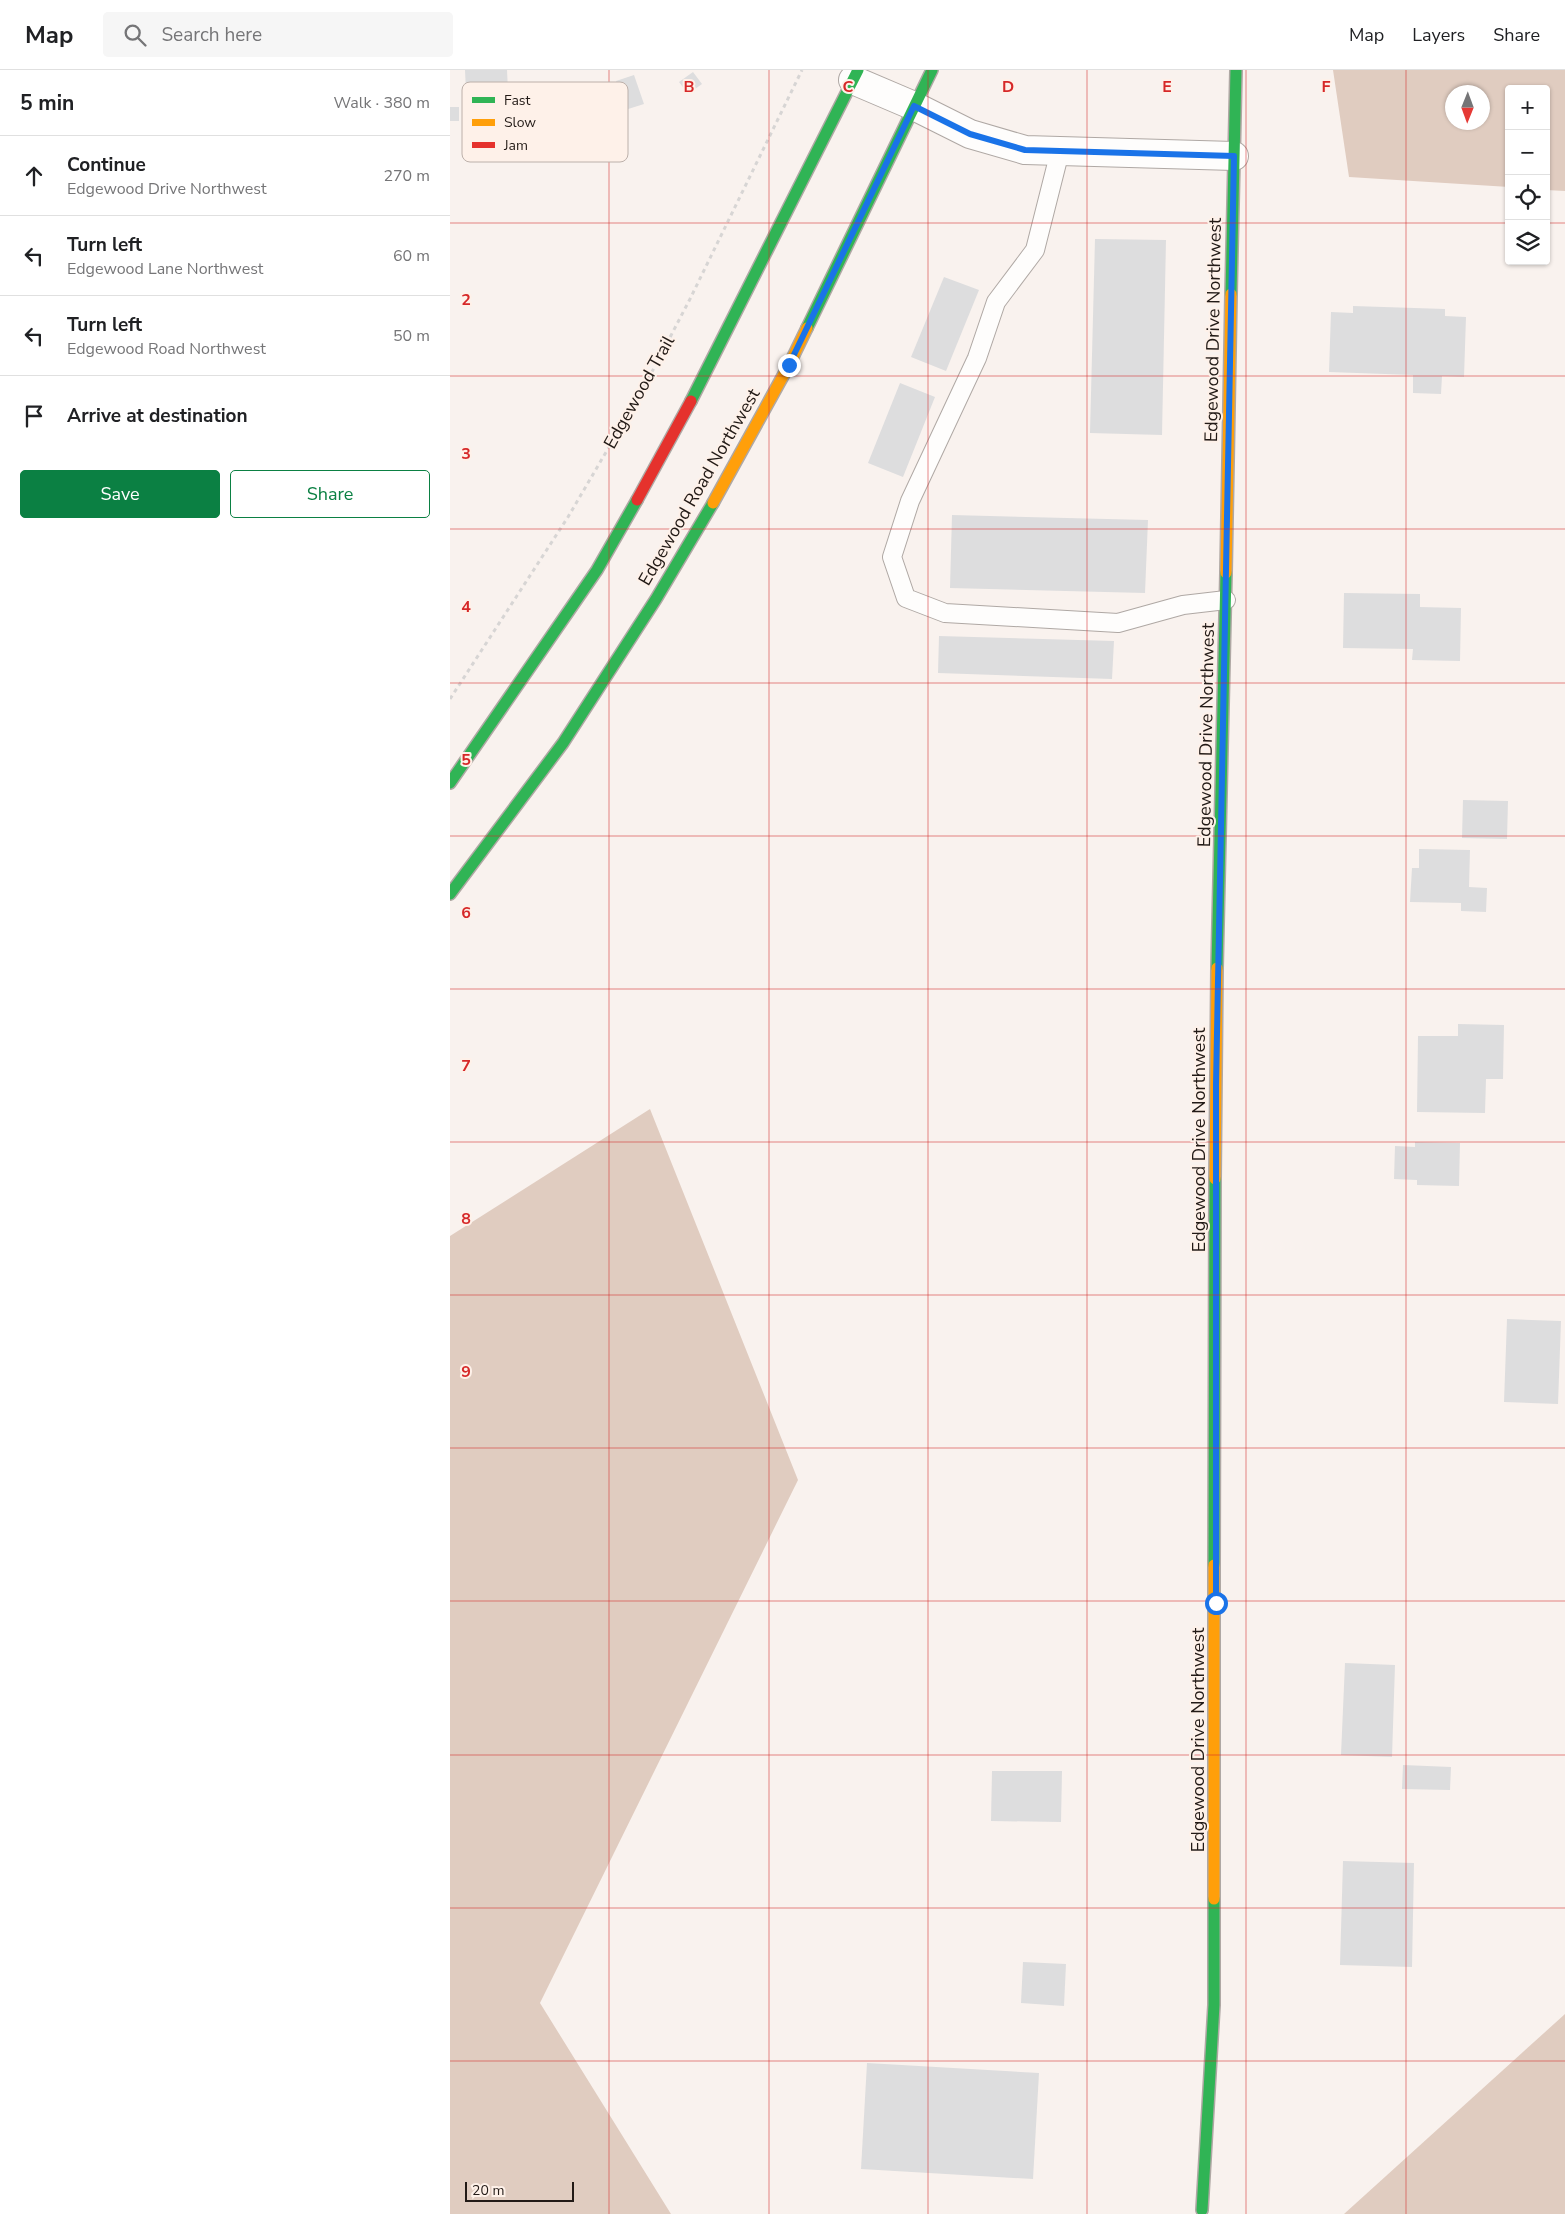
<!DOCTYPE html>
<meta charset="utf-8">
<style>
:root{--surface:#fff;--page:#f6f6f6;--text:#202124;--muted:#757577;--line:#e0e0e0;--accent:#0b8043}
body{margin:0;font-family:"Nunito Sans",sans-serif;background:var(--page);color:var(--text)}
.controls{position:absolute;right:15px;top:15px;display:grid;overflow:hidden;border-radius:5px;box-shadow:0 1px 4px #0004}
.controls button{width:45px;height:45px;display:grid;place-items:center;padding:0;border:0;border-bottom:1px solid var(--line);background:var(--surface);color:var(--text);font:25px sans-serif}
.compass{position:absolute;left:995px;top:15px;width:45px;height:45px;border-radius:50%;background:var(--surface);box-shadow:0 1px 4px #0004;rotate:181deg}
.scale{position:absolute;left:15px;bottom:12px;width:109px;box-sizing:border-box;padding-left:5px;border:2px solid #221a16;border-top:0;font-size:14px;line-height:18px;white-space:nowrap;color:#221a16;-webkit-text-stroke:4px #fef1e9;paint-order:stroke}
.stop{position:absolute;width:15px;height:15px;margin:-11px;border:4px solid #1a73e8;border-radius:50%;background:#fff}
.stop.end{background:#1a73e8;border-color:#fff;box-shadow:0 1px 5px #0008}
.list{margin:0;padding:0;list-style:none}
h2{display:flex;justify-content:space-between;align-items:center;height:65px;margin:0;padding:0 20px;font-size:21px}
h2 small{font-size:16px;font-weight:400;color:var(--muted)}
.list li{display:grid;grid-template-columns:32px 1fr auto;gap:15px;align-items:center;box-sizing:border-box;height:80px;padding:0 20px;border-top:1px solid var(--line)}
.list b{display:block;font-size:19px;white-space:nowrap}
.list p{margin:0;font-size:16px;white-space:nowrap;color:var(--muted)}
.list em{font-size:16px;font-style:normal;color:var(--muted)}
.actions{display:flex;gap:10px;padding:15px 20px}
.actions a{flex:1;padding:11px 0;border:1px solid var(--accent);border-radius:5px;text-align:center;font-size:18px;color:var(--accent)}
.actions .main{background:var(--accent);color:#fff}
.icon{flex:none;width:28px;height:28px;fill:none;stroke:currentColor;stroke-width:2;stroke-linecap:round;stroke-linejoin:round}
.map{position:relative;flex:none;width:1115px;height:2144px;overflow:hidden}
header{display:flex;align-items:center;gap:30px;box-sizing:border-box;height:70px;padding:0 25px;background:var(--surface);border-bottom:1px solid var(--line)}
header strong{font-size:24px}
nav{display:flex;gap:28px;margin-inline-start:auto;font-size:18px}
.search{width:350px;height:45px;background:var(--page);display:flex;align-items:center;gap:12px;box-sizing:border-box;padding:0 18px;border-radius:5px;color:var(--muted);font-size:19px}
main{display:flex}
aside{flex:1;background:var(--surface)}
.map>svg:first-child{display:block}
.forest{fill:#e0ccc0;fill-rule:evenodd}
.building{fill:#ddddde}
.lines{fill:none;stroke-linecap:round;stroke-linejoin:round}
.lane-casing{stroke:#afa8a4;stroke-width:20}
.street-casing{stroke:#afa8a4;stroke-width:30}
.fast-casing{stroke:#afa8a4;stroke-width:14}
.slow-casing{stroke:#afa8a4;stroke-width:14}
.jam-casing{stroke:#afa8a4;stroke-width:14}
.path{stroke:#d7d5d4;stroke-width:3;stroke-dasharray:4 4;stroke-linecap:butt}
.lane{stroke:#fefdfc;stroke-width:18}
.street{stroke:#fefdfc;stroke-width:28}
.fast{stroke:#30b455;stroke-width:11}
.slow{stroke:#ff9f0a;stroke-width:11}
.jam{stroke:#e5322d;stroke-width:11}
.route{stroke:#1a73e8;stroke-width:6}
.grid{fill:none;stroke:#d62828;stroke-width:1;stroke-opacity:0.55}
.labels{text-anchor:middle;stroke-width:4;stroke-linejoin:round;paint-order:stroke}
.street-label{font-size:18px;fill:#221a16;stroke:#fef1e9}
.key{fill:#fef1e9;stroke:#bcb0aa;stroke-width:1}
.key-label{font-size:14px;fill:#221a16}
.grid-label{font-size:16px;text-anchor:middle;font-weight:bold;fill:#d62828;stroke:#fef1e9;stroke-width:4;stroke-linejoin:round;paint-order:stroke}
</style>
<header>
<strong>Map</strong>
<div class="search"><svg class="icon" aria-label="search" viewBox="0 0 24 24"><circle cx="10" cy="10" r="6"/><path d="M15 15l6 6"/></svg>Search here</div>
<nav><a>Map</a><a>Layers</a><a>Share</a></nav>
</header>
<main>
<aside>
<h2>5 min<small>Walk · 380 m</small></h2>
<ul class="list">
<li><svg class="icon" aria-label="ahead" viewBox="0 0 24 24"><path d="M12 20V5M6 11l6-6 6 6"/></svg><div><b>Continue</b><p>Edgewood Drive Northwest</p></div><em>270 m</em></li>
<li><svg class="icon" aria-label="left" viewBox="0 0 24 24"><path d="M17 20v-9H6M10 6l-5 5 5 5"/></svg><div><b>Turn left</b><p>Edgewood Lane Northwest</p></div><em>60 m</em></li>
<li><svg class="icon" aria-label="left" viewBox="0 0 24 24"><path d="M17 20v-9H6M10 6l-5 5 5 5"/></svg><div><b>Turn left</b><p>Edgewood Road Northwest</p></div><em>50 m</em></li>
<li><svg class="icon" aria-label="arrive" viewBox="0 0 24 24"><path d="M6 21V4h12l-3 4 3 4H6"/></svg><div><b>Arrive at destination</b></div></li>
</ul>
<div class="actions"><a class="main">Save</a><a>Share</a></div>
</aside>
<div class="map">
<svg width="1115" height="2144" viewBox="0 0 1115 2144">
<rect width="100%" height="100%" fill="#f9f2ee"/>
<!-- forest -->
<g class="forest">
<path d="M883,0H1115V121L1096,120V19H1059V117L899,107ZM1002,22H1032V52H1002Z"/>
<path d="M200,1039L348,1410L90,1933L221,2144H0V1166Z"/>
<path d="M1115,1944V2144H894Z"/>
</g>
<!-- building -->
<g class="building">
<path d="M15,0H57L58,21L16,22Z"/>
<path d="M243,2L252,14L238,24L229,12Z"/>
<path d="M184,5L194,34L175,40L166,11Z"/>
<rect x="0" y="37" width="9" height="14"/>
<path d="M645,169L716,170L712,365L640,363Z"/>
<path d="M494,207L529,220L496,301L461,287Z"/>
<path d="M903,236L995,239V246L1016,247L1014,307L992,306L991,324L963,323V305L879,302L881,242L903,243Z"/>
<path d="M450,313L485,327L453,407L418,393Z"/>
<path d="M502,445L698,450L695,523L500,518Z"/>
<path d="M894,523L970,524V537L1011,538L1010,591L962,590L963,579L893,578Z"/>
<path d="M489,566L664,571L662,609L488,603Z"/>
<path d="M1013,730L1058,731L1057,769L1012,768Z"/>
<path d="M969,779L1020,780L1019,817L1037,818L1036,842L1011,841V833L960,832L962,798H969Z"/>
<path d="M1008,954L1054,955L1053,1009H1036L1035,1043L967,1042L968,966H1008Z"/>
<path d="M965,1072L1010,1073L1009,1116L967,1115V1110L944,1109L945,1076L965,1077Z"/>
<path d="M1057,1249L1111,1251L1108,1334L1054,1332Z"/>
<path d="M895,1593L945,1595L942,1687L891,1685Z"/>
<path d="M953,1695L1001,1697L1000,1720L952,1719Z"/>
<path d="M542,1701H612L611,1752L541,1751Z"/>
<path d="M893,1791L964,1793L962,1897L890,1895Z"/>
<path d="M573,1892L616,1894L614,1936L571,1933Z"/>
<path d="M417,1993L589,2003L583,2109L411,2099Z"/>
</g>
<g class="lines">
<!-- lane casing -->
<g class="lane-casing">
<path id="lane" d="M610,81L585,180L546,232L527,288L460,431L442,487L456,528L495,543L668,553L733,535L776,530"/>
</g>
<!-- street casing -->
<g class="street-casing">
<path id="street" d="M403,10L464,36L520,64L575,80L784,86"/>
</g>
<!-- fast casing -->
<g class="fast-casing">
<g id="fast">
<path d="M781,224L786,0"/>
<path d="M357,258L482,0"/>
<path d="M241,331L408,0"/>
<path d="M0,713L147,500L187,430"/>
<path d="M0,824L113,673L206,529L263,433"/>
<path d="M767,898L776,503"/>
<path d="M764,1495L765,1109"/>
<path d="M752,2140L764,1935V1829"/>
</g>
</g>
<!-- slow casing -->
<g class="slow-casing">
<g id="slow">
<path d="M263,433L339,295L357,258"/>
<path d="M776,503L781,224"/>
<path d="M765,1109L767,898"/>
<path d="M764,1829V1495"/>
</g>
</g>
<!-- jam casing -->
<g class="jam-casing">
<path id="jam" d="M187,430L241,331"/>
</g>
<!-- path -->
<path class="path" d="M0,629L118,447L193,319L240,229L352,0"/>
<!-- lane -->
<use href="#lane" class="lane"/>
<!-- street -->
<use href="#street" class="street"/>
<!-- fast -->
<use href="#fast" class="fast"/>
<!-- slow -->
<use href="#slow" class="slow"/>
<!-- jam -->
<use href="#jam" class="jam"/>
</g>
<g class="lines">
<!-- route -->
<path class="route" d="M339,295L464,36L520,64L575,80L784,86L766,1015V1533"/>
</g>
<!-- grid -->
<path class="grid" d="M159,0V2144M319,0V2144M478,0V2144M637,0V2144M796,0V2144M956,0V2144M0,153H1059M1096,153H1115M0,306H1115M0,459H1115M0,613H1115M0,766H1115M0,919H1115M0,1072H1115M0,1225H1115M0,1378H1115M0,1531H1115M0,1685H1115M0,1838H1115M0,1991H1115"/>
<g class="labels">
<!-- street labels -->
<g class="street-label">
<text transform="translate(763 260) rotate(-89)" y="6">Edgewood Drive Northwest</text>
<text transform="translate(189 322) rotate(-61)" y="6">Edgewood Trail</text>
<text transform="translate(249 417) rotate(-60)" y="6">Edgewood Road Northwest</text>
<text transform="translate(756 665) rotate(-89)" y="6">Edgewood Drive Northwest</text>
<text transform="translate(749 1070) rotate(-90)" y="6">Edgewood Drive Northwest</text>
<text transform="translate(748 1670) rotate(-90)" y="6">Edgewood Drive Northwest</text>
</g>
</g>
<!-- legend -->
<rect x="12" y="12" width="166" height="80" rx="8" class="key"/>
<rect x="22" y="27" width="23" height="6" fill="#30b455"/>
<rect x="22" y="49" width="23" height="7" fill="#ff9f0a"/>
<rect x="22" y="72" width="23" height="6" fill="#e5322d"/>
<g class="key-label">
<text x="54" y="35">Fast</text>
<text x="54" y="57">Slow</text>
<text x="54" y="80">Jam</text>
</g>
<g class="grid-label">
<text x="239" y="22">B</text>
<text x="398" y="22">C</text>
<text x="558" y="22">D</text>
<text x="717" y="22">E</text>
<text x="876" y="22">F</text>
<text x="16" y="235">2</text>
<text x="16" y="389">3</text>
<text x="16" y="542">4</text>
<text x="16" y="695">5</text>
<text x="16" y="848">6</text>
<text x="16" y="1001">7</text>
<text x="16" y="1154">8</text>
<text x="16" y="1307">9</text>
</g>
</svg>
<div class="controls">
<button>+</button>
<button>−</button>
<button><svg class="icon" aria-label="locate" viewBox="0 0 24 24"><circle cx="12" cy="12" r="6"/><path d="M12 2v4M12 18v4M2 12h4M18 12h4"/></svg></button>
<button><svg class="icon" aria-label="layers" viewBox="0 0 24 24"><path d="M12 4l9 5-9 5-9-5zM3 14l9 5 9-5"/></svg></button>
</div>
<svg class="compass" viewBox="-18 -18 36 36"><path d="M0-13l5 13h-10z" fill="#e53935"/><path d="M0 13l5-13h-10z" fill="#757577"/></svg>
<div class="scale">20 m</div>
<div class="stop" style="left:766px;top:1533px"></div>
<div class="stop end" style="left:339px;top:295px"></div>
</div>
</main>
